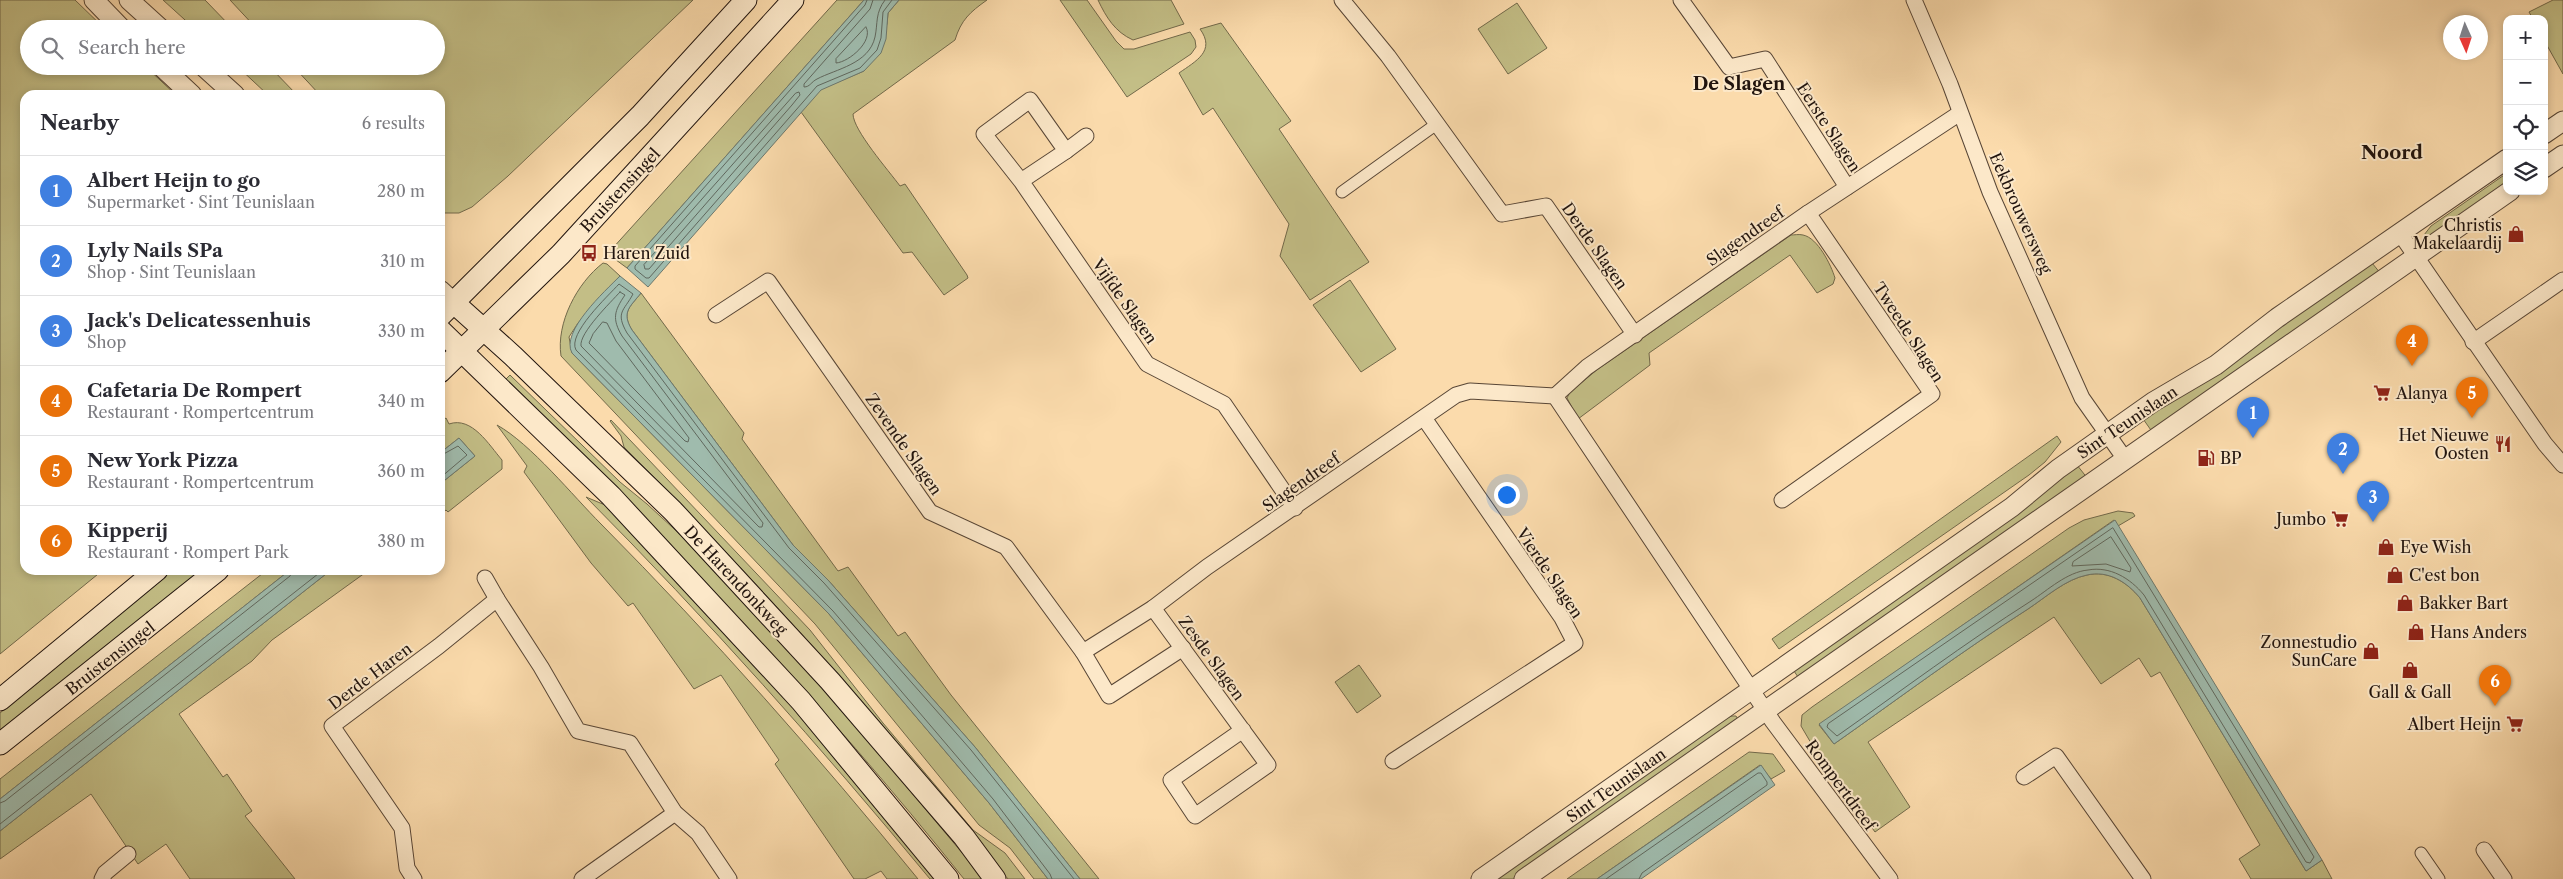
<!DOCTYPE html>
<meta charset="utf-8">
<style>
:root{--surface:#fff;--page:#f2f2f3;--text:#2b2b33;--muted:#7c7c81;--line:#e1e1e2;--accent:#db2777}
body{margin:0;font-family:"Libre Caslon Text",serif;background:var(--page);color:var(--text)}
.controls{position:absolute;right:15px;top:15px;display:grid;overflow:hidden;border-radius:10px;box-shadow:0 2px 8px #0003}
.controls button{width:45px;height:45px;display:grid;place-items:center;padding:0;border:0;border-bottom:1px solid var(--line);background:var(--surface);color:var(--text);font:25px sans-serif}
.compass{position:absolute;left:2443px;top:15px;width:45px;height:45px;border-radius:50%;background:var(--surface);box-shadow:0 2px 8px #0003;rotate:177deg}
.you{position:absolute;left:1506px;top:494px;width:18px;height:18px;margin:-12px;border:4px solid #fff;border-radius:50%;background:#1a73e8;box-shadow:0 0 0 8px #1a73e833}
.badge{display:grid;place-items:center;width:32px;height:32px;border-radius:50%;background:var(--accent);color:#fff;font-size:16px;font-weight:700}
.pin{position:absolute;translate:-50% -41px;filter:drop-shadow(0 1px 2px #0008)}
.pin::after{content:'';position:absolute;top:26px;width:18px;height:15px;background:inherit;clip-path:polygon(0 0,100% 0,50% 100%)}
.list{margin:0;padding:0;list-style:none}
h2{display:flex;justify-content:space-between;align-items:center;height:65px;margin:0;padding:0 20px;font-size:21px}
h2 small{font-size:16px;font-weight:400;color:var(--muted)}
.list li{display:grid;grid-template-columns:32px 1fr auto;gap:15px;align-items:center;box-sizing:border-box;height:70px;padding:0 20px;border-top:1px solid var(--line)}
.list b{display:block;font-size:19px;white-space:nowrap}
.list p{margin:0;font-size:16px;white-space:nowrap;color:var(--muted)}
.list em{font-size:16px;font-style:normal;color:var(--muted)}
.icon{flex:none;width:28px;height:28px;fill:none;stroke:currentColor;stroke-width:2;stroke-linecap:round;stroke-linejoin:round}
.map{position:relative;flex:none;width:2563px;height:879px;overflow:hidden}
.search{position:absolute;background:var(--surface);box-shadow:0 2px 8px #0003;left:20px;top:20px;width:425px;height:55px;display:flex;align-items:center;gap:12px;box-sizing:border-box;padding:0 18px;border-radius:28px;color:var(--muted);font-size:19px}
.panel{position:absolute;background:var(--surface);box-shadow:0 2px 8px #0003;left:20px;top:90px;width:425px;height:485px;border-radius:15px}
.map>svg:first-child{display:block}
.green{fill:#c3be86;stroke:#72694a}
.water{fill:#9fbbad;stroke:#6d786d}
.lines{fill:none;stroke-linecap:round;stroke-linejoin:round}
.shore{stroke:#60685e;stroke-width:1}
.pedestrian-casing{stroke:#584636;stroke-width:13}
.minor-casing{stroke:#584636;stroke-width:17}
.tertiary-casing{stroke:#584636;stroke-width:21}
.secondary-casing{stroke:#21140e;stroke-width:23}
.pedestrian{stroke:#fce8c9;stroke-width:11}
.minor{stroke:#fce8c9;stroke-width:15}
.tertiary{stroke:#fce8c9;stroke-width:19}
.secondary{stroke:#fce8c9;stroke-width:21}
.labels{text-anchor:middle;stroke-width:4;stroke-linejoin:round;paint-order:stroke}
.street-label{font-size:16px;fill:#21140e;stroke:#fce8c9}
.poi-label{font-size:16px;fill:#21140e;stroke:#fce8c9;text-anchor:start}
.neighbourhood-label{font-size:18px;font-weight:bold;fill:#21140e;stroke:#fce8c9}
.quarter-label{font-size:19px;font-weight:bold;fill:#21140e;stroke:#fce8c9}
</style>
<div class="map">
<svg width="2563" height="879" viewBox="0 0 2563 879">
<rect width="100%" height="100%" fill="#fbdbac"/>
<filter id="stains"><feTurbulence type="fractalNoise" baseFrequency=".004" numOctaves="4"/><feColorMatrix values="0 0 0 0 .2 0 0 0 0 .09 0 0 0 0 .02 0 0 0 .5 -.17"/></filter>
<radialGradient id="worn" r=".72"><stop offset=".6" stop-color="#630" stop-opacity="0"/><stop offset="1" stop-color="#630" stop-opacity=".3"/></radialGradient>
<!-- green -->
<g class="green">
<path d="M0,0H75L105,29H29V66H145L176,95H25V570H103L0,654Z"/>
<path d="M163,0H205L233,29H195Z"/>
<path d="M230,0H693L508,176L472,207L459,213H440V95H320L293,66H436V29H257Z"/>
<path d="M837,0H864L627,268L612,257L611,250Z"/>
<path d="M899,0H987C970,12 961,20 955,40L853,114C853,130 889,171 900,186L905,184L967,275L968,278L944,295L912,252L903,253L801,112L821,89L864,71L870,63L887,24L888,13Z"/>
<path d="M1060,0H1087L1116,41L1124,49H1134L1190,32L1195,40L1196,47L1191,54L1127,97Z"/>
<path d="M1098,0H1171L1184,24L1133,40C1115,32 1106,17 1098,0Z"/>
<path d="M2553,0H2563V74L2544,40V19H2533L2529,12Z"/>
<path d="M1517,3L1547,48L1508,74L1478,29Z"/>
<path d="M1221,23L1291,121L1279,129L1369,262L1310,300L1280,256L1289,224L1213,108L1203,115L1179,73C1196,61 1216,51 1200,29Z"/>
<path d="M237,66H269L297,95H268Z"/>
<path d="M2507,173V187L2424,241V235L2431,226Z"/>
<path d="M1791,235C1794,235 1799,234 1803,235C1818,238 1831,265 1835,278L1833,284L1817,293L1790,255L1649,353L1650,365L1578,419L1567,398L1570,392L1598,369Z"/>
<path d="M603,263L607,264L620,276L578,323L569,337L572,353L829,614L989,803L1048,879H1034L1010,848L979,825L815,624L561,356C556,323 577,283 603,263Z"/>
<path d="M2372,263L2381,274L2153,433L2141,416Z"/>
<path d="M1350,280L1396,349L1361,372L1313,305Z"/>
<path d="M641,293L744,433L742,439L838,571L848,567L898,636L905,632L951,695L1099,879H1080L975,747L828,580L793,545L632,330C621,312 630,307 641,293Z"/>
<path d="M510,375L620,482L647,504L697,550L823,687L984,879H964C823,702 667,538 506,379Z"/>
<path d="M446,418L449,424C472,416 489,445 502,460V469L448,512L446,510L440,515V484L475,456L459,438L440,453V422Z"/>
<path d="M611,420L810,630L883,723L973,830L1005,853L1025,879H1008C889,727 760,584 624,447L621,436L610,421Z"/>
<path d="M497,425C531,444 573,496 601,524C713,637 818,756 918,879H887L881,871L865,879H854L775,764L779,760L721,675L694,689L633,603L628,606L591,563L524,472L527,466Z"/>
<path d="M2057,436L2061,442L2045,462L2029,475L1779,649L1772,639Z"/>
<path d="M2077,465L2088,479L1800,680L1792,668Z"/>
<path d="M586,497L605,505L795,709L938,879H930C821,747 707,619 586,497Z"/>
<path d="M2118,511L2133,513L2135,516L2118,526L2114,520L1819,725L1834,744C1898,699 1962,651 2028,609C2046,597 2066,579 2087,575C2108,570 2127,582 2140,598L2306,871L2322,860L2332,879H2251L2239,859L2260,845L2160,672L2151,677L2139,658L2101,684L2054,617L1868,742L1910,807L1875,832L1811,743L1801,726L1802,715L1812,707L2069,528L2084,520Z"/>
<path d="M173,570H204L0,733V713Z"/>
<path d="M267,570H290L0,799V779Z"/>
<path d="M331,570H369L272,640L252,661L179,714L223,777L227,774L252,811L245,816L295,879H190L166,844L138,864L91,794L0,859V831Z"/>
<path d="M1359,665L1381,696L1357,713L1335,682Z"/>
<path d="M1732,716H1736L1739,721L1515,879H1490L1723,719Z"/>
<path d="M1749,752L1773,754L1785,771L1771,779L1760,765L1597,879H1567Z"/>
</g>
<!-- water -->
<g class="water">
<path d="M864,0H899L888,13L886,39L881,53L864,71L821,90L648,287L627,268Z"/>
<path d="M620,276L641,293C630,307 621,312 632,330L793,545L828,580L975,747L1080,879H1048L989,803L829,614L572,353C560,332 605,291 620,276Z"/>
<path d="M459,438L475,456L440,484V453Z"/>
<path d="M2115,520L2322,860L2306,871L2140,598C2127,582 2108,570 2087,575C2066,579 2046,597 2028,609C1962,651 1898,699 1834,744L1819,724Z"/>
<path d="M290,570H331L0,831V799Z"/>
<path d="M1761,765L1775,785L1641,879H1597Z"/>
</g>
<g class="lines">
<!-- shore -->
<g class="shore">
<path d="M867,0L865,5L635,266V269L646,278H649L817,86L860,68L877,50L881,38L883,12L892,0"/>
<path d="M873,0L870,9L804,84V87C810,87 811,82 817,79C836,69 869,64 875,37C878,23 875,13 885,0"/>
<path d="M866,27C874,41 849,62 836,63V59Z"/>
<path d="M796,93L799,92L800,95L792,105L649,269H645L644,265Z"/>
<path d="M620,292L625,295C614,311 612,319 622,336L763,523L762,527H759L581,346C579,333 611,302 620,292Z"/>
<path d="M603,322L607,323L616,341L689,438L688,442L685,441L589,343L593,334Z"/>
<path d="M440,456L458,446L467,455L440,478"/>
<path d="M2113,528L2314,857L2310,863L2306,862L2144,595C2130,578 2110,566 2088,570C2067,572 2048,590 2031,601C1965,643 1901,691 1837,736L1827,727L1828,724Z"/>
<path d="M2111,537L2131,568L2130,572L2106,564L2072,566L2073,562Z"/>
<path d="M0,803L5,801L290,576L293,570"/>
<path d="M0,824L323,570"/>
<path d="M1052,879L1050,874L993,799L833,611L576,350C567,334 608,296 619,284L633,294C624,311 615,312 627,333L789,548L824,583L971,750L1074,879"/>
<path d="M1606,879L1758,773H1761L1767,782V785L1642,873L1639,879"/>
</g>
<!-- pedestrian casing -->
<g class="pedestrian-casing">
<g id="pedestrian">
<path d="M1342,192L1438,123"/>
<path d="M2421,853L2439,879"/>
</g>
</g>
<!-- minor casing -->
<g class="minor-casing">
<g id="minor">
<path d="M1342,0L1388,56L1502,214L1546,206L1635,335"/>
<path d="M1681,0L1729,67L1765,59L1847,187"/>
<path d="M1914,0L1950,84L1990,192L2082,398L2125,459"/>
<path d="M1066,151L1086,136"/>
<path d="M1021,181L1066,151L1030,100L984,134L1021,181L1147,364L1224,404L1295,508"/>
<path d="M2399,232L2545,444L2563,465"/>
<path d="M716,315L768,281L930,512L1006,547L1083,652L1109,696L1183,648"/>
<path d="M2473,342L2563,280"/>
<path d="M1555,396L1773,722L1890,879"/>
<path d="M1782,500L1932,394L1808,213"/>
<path d="M485,578L497,599"/>
<path d="M1153,608L1268,765L1195,816L1171,780L1243,730"/>
<path d="M1083,652L1153,608L1207,567L1456,395L1470,391L1555,396L1587,367L1808,213L1960,113"/>
<path d="M1393,761L1575,643L1562,618L1424,418"/>
<path d="M2024,777L2056,756L2143,879"/>
<path d="M2484,850L2504,879"/>
<path d="M102,879L105,873L128,854"/>
<path d="M414,879L407,868L402,828L332,726L439,646L497,599L541,667L578,731L630,743L675,813L698,833L729,879"/>
<path d="M582,879L675,813"/>
</g>
</g>
<!-- tertiary casing -->
<g class="tertiary-casing">
<g id="tertiary">
<path d="M94,0L122,29"/>
<path d="M129,0L161,29"/>
<path d="M161,66L192,95"/>
<path d="M203,66L235,95"/>
<path d="M2544,134L2563,121"/>
<path d="M2544,168L2563,155"/>
<path d="M440,290L453,302"/>
<path d="M1481,879L2012,507L2058,469L2153,402L2216,365L2277,318L2507,159"/>
<path d="M1524,879L2510,191"/>
</g>
</g>
<!-- secondary casing -->
<g class="secondary-casing">
<g id="secondary">
<path d="M453,302L513,356L673,511L830,681L964,837L995,879"/>
<path d="M440,316L640,116L746,0"/>
<path d="M440,330L611,496L801,701L948,879"/>
<path d="M440,372L561,254L793,0"/>
<path d="M0,700L157,570"/>
<path d="M0,744L218,570"/>
</g>
</g>
<!-- pedestrian -->
<use href="#pedestrian" class="pedestrian"/>
<!-- minor -->
<use href="#minor" class="minor"/>
<!-- tertiary -->
<use href="#tertiary" class="tertiary"/>
<!-- secondary -->
<use href="#secondary" class="secondary"/>
</g>
<!-- icons -->
<defs>
<g id="shop-bare" transform="scale(1.35)"><path d="M-5-2.5h2.3a2.7 3.5 0 0 1 5.4 0H5L5.5 6h-11ZM-1.5-2.5h3a1.5 2.3 0 0 0-3 0Z" fill="#8f2418" stroke="#fce8c9" stroke-width="2.5" paint-order="stroke"/></g>
<g id="bus-bare" transform="scale(1.35)"><path d="M-5-6H5V4H4V6H2V4H-2V6H-4V4H-5ZM-3.5-4V0h7V-4ZM-3.5 1.2v1.5H-2V1.2ZM2 1.2v1.5H3.5V1.2Z" fill="#8f2418" stroke="#fce8c9" stroke-width="2.5" paint-order="stroke"/></g>
<g id="supermarket-bare" transform="scale(1.35)"><path d="M-6-5.5h2.5l.6 2H6L4.5 2H-2.5L-4.4-4H-6ZM-1.5 3.2a1.3 1.3 0 1 0 .1 0ZM3 3.2a1.3 1.3 0 1 0 .1 0Z" fill="#8f2418" stroke="#fce8c9" stroke-width="2.5" paint-order="stroke"/></g>
<g id="restaurant-bare" transform="scale(1.35)"><path d="M-5-6h1v4h1v-4h1v4h1v-4h1v5L-1.5 .5V6h-2V.5L-5-1ZM5-6V6H3V1.5H1.5Q1.5-4 5-6Z" fill="#8f2418" stroke="#fce8c9" stroke-width="2.5" paint-order="stroke"/></g>
<g id="fuel-bare" transform="scale(1.35)"><path d="M-5.5-6h7V0h2V4h1.3V-2.5L3-4.5l.8-.8L6-3V5H2.5V1h-1V6h-7ZM-4.2-4.7v3.2H.2V-4.7Z" fill="#8f2418" stroke="#fce8c9" stroke-width="2.5" paint-order="stroke"/></g>
</defs>
<g fill-rule="evenodd">
<use href="#shop-bare" x="2516" y="234"/>
<use href="#bus-bare" x="589" y="253"/>
<use href="#supermarket-bare" x="2382" y="393"/>
<use href="#restaurant-bare" x="2503" y="444"/>
<use href="#fuel-bare" x="2206" y="458"/>
<use href="#supermarket-bare" x="2340" y="519"/>
<use href="#shop-bare" x="2386" y="547"/>
<use href="#shop-bare" x="2395" y="575"/>
<use href="#shop-bare" x="2405" y="603"/>
<use href="#shop-bare" x="2416" y="632"/>
<use href="#shop-bare" x="2371" y="651"/>
<use href="#shop-bare" x="2410" y="670"/>
<use href="#supermarket-bare" x="2515" y="724"/>
</g>
<g class="labels">
<!-- street labels -->
<g class="street-label">
<text transform="translate(1829 127) rotate(57)" y="6">Eerste Slagen</text>
<text transform="translate(620 190) rotate(-47)" y="6">Bruistensingel</text>
<text transform="translate(2021 213) rotate(66)" y="6">Eekbrouwersweg</text>
<text transform="translate(1745 236) rotate(-35)" y="6">Slagendreef</text>
<text transform="translate(1595 246) rotate(55)" y="6">Derde Slagen</text>
<text transform="translate(1125 301) rotate(55)" y="6">Vijfde Slagen</text>
<text transform="translate(1909 332) rotate(57)" y="6">Tweede Slagen</text>
<text transform="translate(2127 422) rotate(-34)" y="6">Sint Teunislaan</text>
<text transform="translate(904 444) rotate(55)" y="6">Zevende Slagen</text>
<text transform="translate(1301 482) rotate(-35)" y="6">Slagendreef</text>
<text transform="translate(1550 573) rotate(56)" y="6">Vierde Slagen</text>
<text transform="translate(736 580) rotate(47)" y="6">De Harendonkweg</text>
<text transform="translate(110 658) rotate(-38)" y="6">Bruistensingel</text>
<text transform="translate(1212 658) rotate(54)" y="6">Zesde Slagen</text>
<text transform="translate(370 676) rotate(-37)" y="6">Derde Haren</text>
<text transform="translate(1616 785) rotate(-35)" y="6">Sint Teunislaan</text>
<text transform="translate(1841 785) rotate(54)" y="6">Rompertdreef</text>
</g>
<!-- poi labels -->
<g class="poi-label">
<text x="2502" y="231" text-anchor="end">Christis<tspan x="2502" dy="18">Makelaardij</tspan></text>
<text x="603" y="259">Haren Zuid</text>
<text x="2396" y="399">Alanya</text>
<text x="2489" y="441" text-anchor="end">Het Nieuwe<tspan x="2489" dy="18">Oosten</tspan></text>
<text x="2220" y="464">BP</text>
<text x="2326" y="525" text-anchor="end">Jumbo</text>
<text x="2400" y="553">Eye Wish</text>
<text x="2409" y="581">C'est bon</text>
<text x="2419" y="609">Bakker Bart</text>
<text x="2430" y="638">Hans Anders</text>
<text x="2357" y="648" text-anchor="end">Zonnestudio<tspan x="2357" dy="18">SunCare</tspan></text>
<text x="2410" y="698" text-anchor="middle">Gall &amp; Gall</text>
<text x="2501" y="730" text-anchor="end">Albert Heijn</text>
</g>
<!-- neighbourhood labels -->
<g class="neighbourhood-label">
<text x="1739" y="90">De Slagen</text>
</g>
<!-- quarter labels -->
<g class="quarter-label">
<text x="2392" y="159">Noord</text>
</g>
</g>
<rect width="100%" height="100%" filter="url(#stains)"/>
<rect width="100%" height="100%" fill="url(#worn)"/>
</svg>
<div class="controls">
<button>+</button>
<button>−</button>
<button><svg class="icon" aria-label="locate" viewBox="0 0 24 24"><circle cx="12" cy="12" r="6"/><path d="M12 2v4M12 18v4M2 12h4M18 12h4"/></svg></button>
<button><svg class="icon" aria-label="layers" viewBox="0 0 24 24"><path d="M12 4l9 5-9 5-9-5zM3 14l9 5 9-5"/></svg></button>
</div>
<svg class="compass" viewBox="-18 -18 36 36"><path d="M0-13l5 13h-10z" fill="#e53935"/><path d="M0 13l5-13h-10z" fill="#7c7c81"/></svg>
<div class="you"></div>
<div class="pin badge" style="left:2253px;top:438px;background:#3f7fe0">1</div>
<div class="pin badge" style="left:2343px;top:474px;background:#3f7fe0">2</div>
<div class="pin badge" style="left:2373px;top:522px;background:#3f7fe0">3</div>
<div class="pin badge" style="left:2412px;top:366px;background:#e8710a">4</div>
<div class="pin badge" style="left:2472px;top:418px;background:#e8710a">5</div>
<div class="pin badge" style="left:2495px;top:706px;background:#e8710a">6</div>
<div class="search"><svg class="icon" aria-label="search" viewBox="0 0 24 24"><circle cx="10" cy="10" r="6"/><path d="M15 15l6 6"/></svg>Search here</div>
<section class="panel">
<h2>Nearby<small>6 results</small></h2>
<ul class="list">
<li><span class="badge" style="background:#3f7fe0">1</span><div><b>Albert Heijn to go</b><p>Supermarket · Sint Teunislaan</p></div><em>280 m</em></li>
<li><span class="badge" style="background:#3f7fe0">2</span><div><b>Lyly Nails SPa</b><p>Shop · Sint Teunislaan</p></div><em>310 m</em></li>
<li><span class="badge" style="background:#3f7fe0">3</span><div><b>Jack's Delicatessenhuis</b><p>Shop</p></div><em>330 m</em></li>
<li><span class="badge" style="background:#e8710a">4</span><div><b>Cafetaria De Rompert</b><p>Restaurant · Rompertcentrum</p></div><em>340 m</em></li>
<li><span class="badge" style="background:#e8710a">5</span><div><b>New York Pizza</b><p>Restaurant · Rompertcentrum</p></div><em>360 m</em></li>
<li><span class="badge" style="background:#e8710a">6</span><div><b>Kipperij</b><p>Restaurant · Rompert Park</p></div><em>380 m</em></li>
</ul>
</section>
</div>
